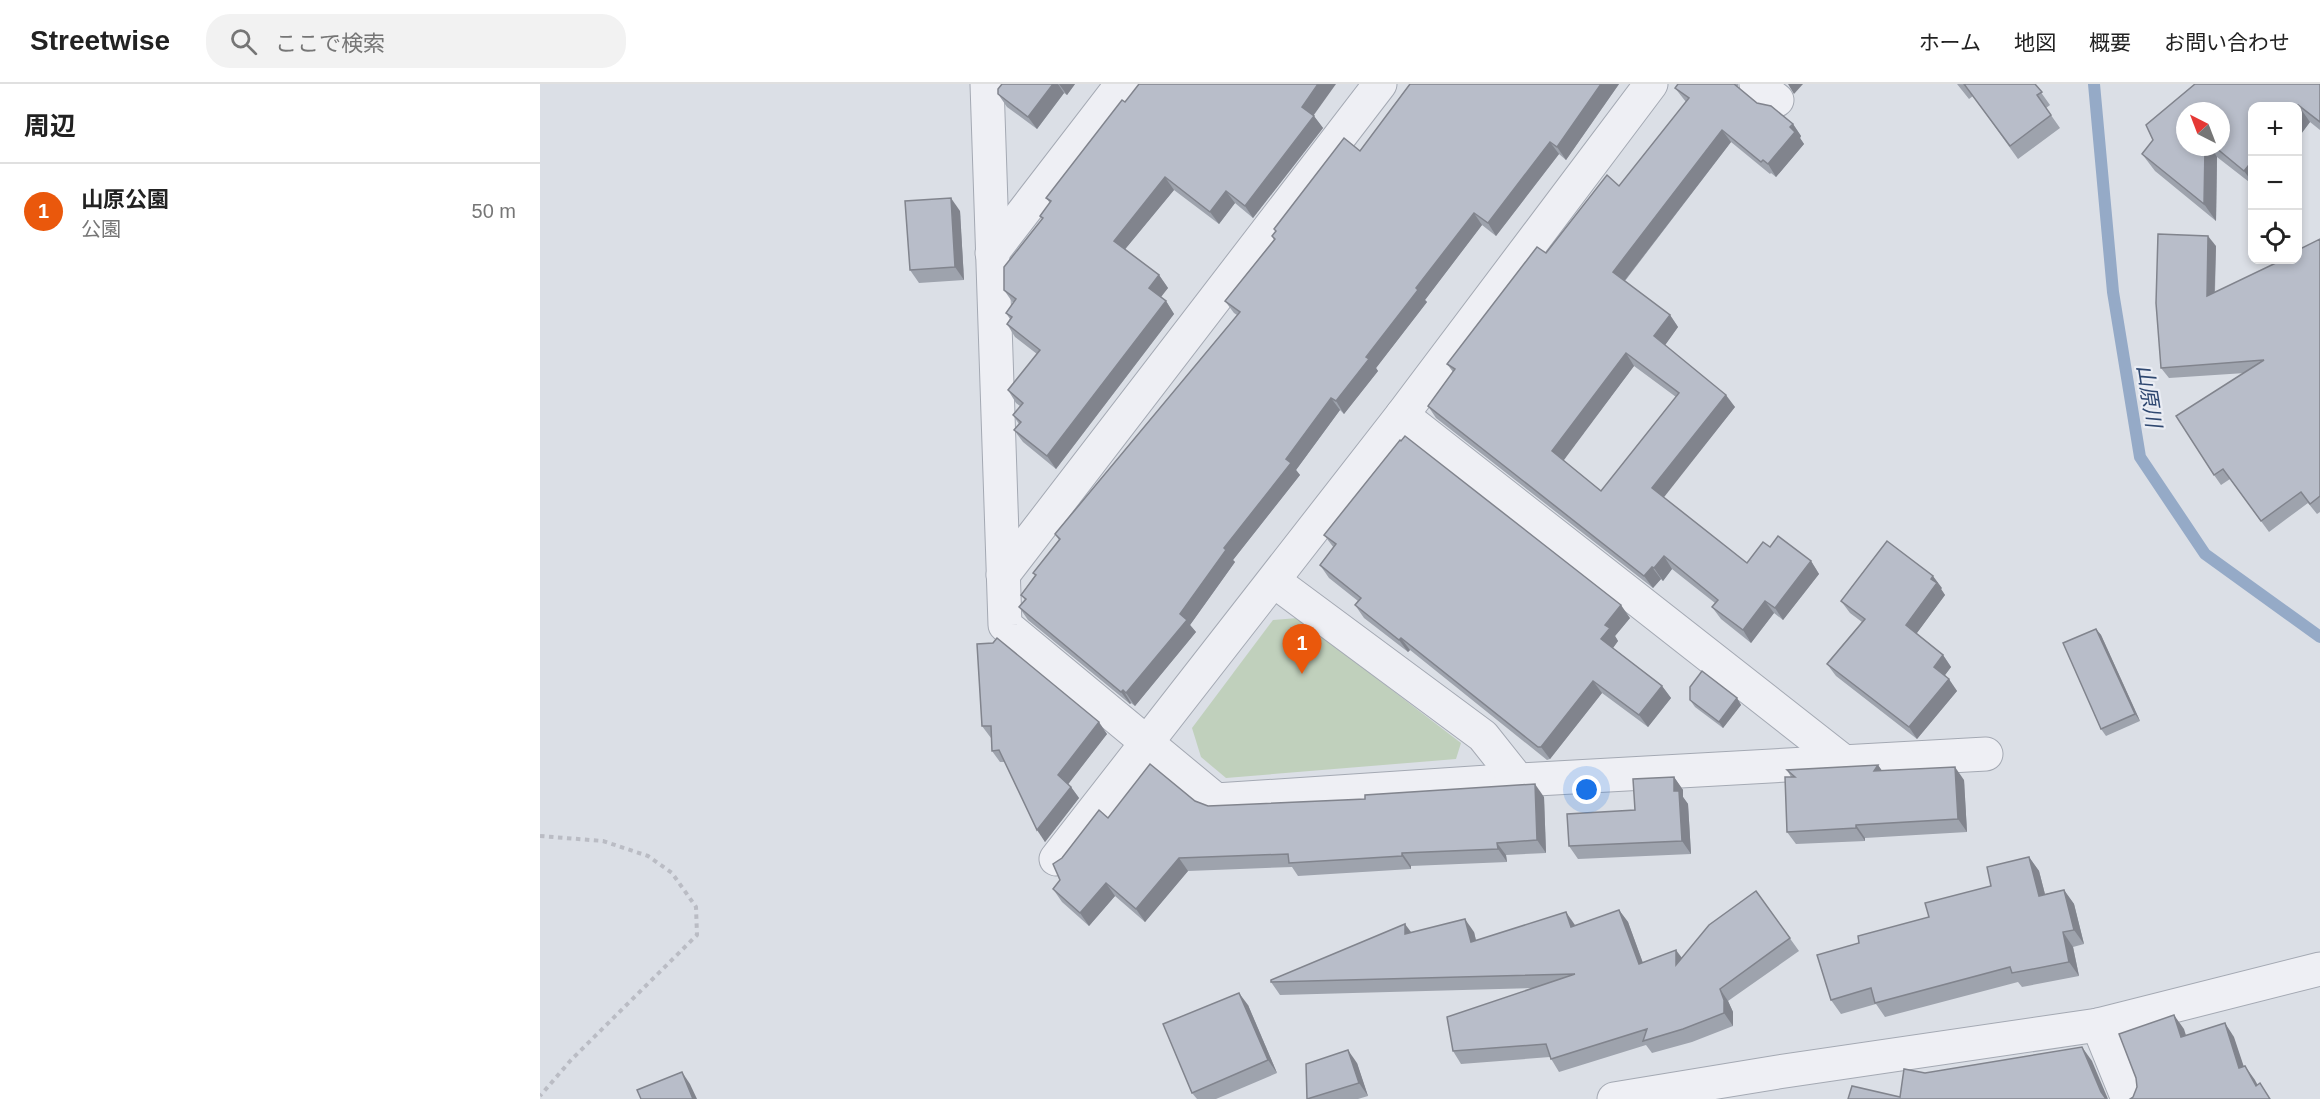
<!DOCTYPE html>
<html lang="ja">
<meta charset="utf-8">
<style>
:root{--surface:#fff;--page:#f2f2f2;--text:#222;--muted:#767676;--line:#e0e0e0;--accent:#ea580c}
body{margin:0;font-family:Helvetica,"Noto Sans JP",sans-serif;background:var(--page);color:var(--text)}
.controls{position:absolute;right:18px;top:18px;display:grid;overflow:hidden;border-radius:12px;box-shadow:0 3px 9px #0003}
.controls button{width:54px;height:54px;display:grid;place-items:center;padding:0;border:0;border-bottom:2px solid var(--line);background:var(--surface);color:var(--text);font:30px sans-serif}
.compass{position:absolute;left:1636px;top:18px;width:54px;height:54px;border-radius:50%;background:var(--surface);box-shadow:0 3px 9px #0003;rotate:318deg}
.you{position:absolute;left:1047px;top:706px;width:21px;height:21px;margin:-15px;border:4px solid #fff;border-radius:50%;background:#1a73e8;box-shadow:0 0 0 9px #1a73e833}
.badge{display:grid;place-items:center;width:39px;height:39px;border-radius:50%;background:var(--accent);color:#fff;font-size:20px;font-weight:700}
.pin{position:absolute;translate:-50% -50px;filter:drop-shadow(0 2px 3px #0008)}
.pin::after{content:'';position:absolute;top:32px;width:21px;height:18px;background:inherit;clip-path:polygon(0 0,100% 0,50% 100%)}
.list{margin:0;padding:0;list-style:none}
h2{display:flex;justify-content:space-between;align-items:center;height:78px;margin:0;padding:0 24px;font-size:26px}
h2 small{font-size:20px;font-weight:400;color:var(--muted)}
.list li{display:grid;grid-template-columns:39px 1fr auto;gap:18px;align-items:center;box-sizing:border-box;height:96px;padding:0 24px;border-top:2px solid var(--line)}
.list b{display:block;font-size:22px;white-space:nowrap}
.list p{margin:0;font-size:20px;white-space:nowrap;color:var(--muted)}
.list em{font-size:20px;font-style:normal;color:var(--muted)}
.icon{flex:none;width:33px;height:33px;fill:none;stroke:currentColor;stroke-width:2;stroke-linecap:round;stroke-linejoin:round}
.map{position:relative;flex:none;width:1780px;height:1015px;overflow:hidden}
header{display:flex;align-items:center;gap:36px;box-sizing:border-box;height:84px;padding:0 30px;background:var(--surface);border-bottom:2px solid var(--line)}
header strong{font-size:28px}
nav{display:flex;gap:33px;margin-inline-start:auto;font-size:21px}
.search{width:420px;height:54px;background:var(--page);display:flex;align-items:center;gap:15px;box-sizing:border-box;padding:0 21px;border-radius:24px;color:var(--muted);font-size:22px}
main{display:flex}
aside{flex:1;background:var(--surface)}
.map>svg:first-child{display:block}
.green{fill:#c0d0bc}
.lines{fill:none;stroke-linecap:round;stroke-linejoin:round}
.stream{stroke:#95aac7;stroke-width:12}
.minor-casing{stroke:#a4a9b3;stroke-width:35}
.path{stroke:#babcc4;stroke-width:4;stroke-dasharray:4.5 4.5;stroke-linecap:butt}
.minor{stroke:#eeeff4;stroke-width:33}
.wall{fill:#9ea3ad;fill-rule:evenodd}
.shaded-wall{fill:#81848d}
.building{fill:#b8bdc9;stroke:#81848d;stroke-width:1.5;fill-rule:evenodd}
.labels{text-anchor:middle;stroke-width:4.5;stroke-linejoin:round;paint-order:stroke}
.water-label{font-size:21px;font-style:italic;fill:#2f4870;stroke:#eaedf4}
</style>
<header>
<strong>Streetwise</strong>
<div class="search"><svg class="icon" aria-label="search" viewBox="0 0 24 24"><circle cx="10" cy="10" r="6"/><path d="M15 15l6 6"/></svg>ここで検索</div>
<nav><a>ホーム</a><a>地図</a><a>概要</a><a>お問い合わせ</a></nav>
</header>
<main>
<aside>
<h2>周辺<small></small></h2>
<ul class="list">
<li><span class="badge">1</span><div><b>山原公園</b><p>公園</p></div><em>50 m</em></li>
</ul>
</aside>
<div class="map">
<svg width="1780" height="1015" viewBox="0 0 1780 1015">
<rect width="100%" height="100%" fill="#dbdfe6"/>
<!-- green -->
<path class="green" d="M758,534L921,659L916,675L686,694L661,673L652,644L733,536Z"/>
<g class="lines">
<!-- stream -->
<path class="stream" d="M1554,0L1573,208L1600,373L1665,470L1780,553"/>
<!-- minor casing -->
<g class="minor-casing">
<g id="minor">
<path d="M447,0L465,541L676,716L978,696L1446,670"/>
<path d="M1216,0L1237,16"/>
<path d="M452,169L582,0"/>
<path d="M862,331L1303,677"/>
<path d="M463,491L840,0"/>
<path d="M734,497L943,652L978,696"/>
<path d="M516,775L862,331L1111,0"/>
<path d="M1558,941L1588,1015"/>
<path d="M1074,1015L1238,988L1558,941L1780,885"/>
</g>
</g>
<!-- path -->
<path class="path" d="M0,752L63,757L108,772L132,789L156,823L157,851L31,976L0,1012"/>
<!-- minor -->
<use href="#minor" class="minor"/>
</g>
<!-- wall -->
<g class="wall">
<path d="M462,0H535L527,11L524,9L497,45L467,23L458,10Z"/>
<path d="M870,0H1079L1026,76L1019,70L956,152L942,141L885,216L887,218L836,284L838,287L804,330L800,326L756,386L760,391L693,476L695,478L650,541L656,548L595,622L591,619L590,620L488,536L479,523L485,516L481,511L495,491L493,489L519,456L515,450L697,231L694,229L685,217L734,156L732,152L736,147L734,145L820,67Z"/>
<path d="M1138,0H1198V4L1217,19L1253,40L1261,52L1260,54L1264,60L1236,93L1231,89L1230,90L1191,58L1085,197L1130,231L1138,243L1125,261L1195,323L1123,413L1207,479L1230,463L1271,477L1279,490L1243,536L1234,529L1211,559L1181,535L1172,523L1175,519L1132,485L1123,497L1121,495L1113,504L896,334L888,322L913,288L907,280L1006,169L1079,102L1146,18L1135,4ZM1094,282L1136,313L1061,407L1023,376Z"/>
<path d="M1417,0H1495L1510,21L1506,24L1520,44L1478,75L1433,12L1429,15Z"/>
<path d="M1655,0H1780V46L1770,38L1758,54V22H1713V101L1677,73L1676,137L1615,87L1602,70L1613,56L1606,41ZM1645,27H1681V63H1645Z"/>
<path d="M585,18L773,31L783,44L713,134L695,119L679,140L634,106L585,165L619,191L628,204L620,213L626,217L634,230L516,385L483,358L474,346L479,340L473,331L480,322L476,319L468,306L497,270L475,253L467,240L470,235L466,229L473,219L464,206L502,135L500,132L510,119L506,114Z"/>
<path d="M420,127L424,196L379,199L370,186Z"/>
<path d="M1780,155V428L1777,430L1768,419L1729,448L1690,395L1681,401L1674,391L1705,289L1629,294L1621,284L1676,162L1675,209L1758,176Z"/>
<path d="M784,451L1090,534L1075,552L1078,557L1073,564L1122,602L1131,614L1108,643L1062,609L1010,675L1007,676L870,566L868,568L824,534L815,521L818,517L789,494L780,481L794,464Z"/>
<path d="M1402,504L1401,505L1405,511L1376,550L1403,571L1411,583L1405,591L1417,607L1377,655L1296,592L1287,580L1322,538L1310,529L1301,517Z"/>
<path d="M1556,545L1561,551L1600,637L1566,652L1561,645Z"/>
<path d="M437,560L567,650L528,700L531,703L539,714L505,758L465,678H460L452,667L451,654L442,642Z"/>
<path d="M1197,614L1201,621L1183,644L1155,623L1150,616Z"/>
<path d="M1338,681L1342,687L1424,696L1427,748L1325,754V757L1256,760L1247,748L1251,693L1247,686Z"/>
<path d="M1134,693L1143,706V713L1148,720L1151,770L1038,775L1029,762L1095,726Z"/>
<path d="M1004,713L1006,769L966,771L967,778L871,782V785L758,792L752,783L648,787L605,838L575,812L549,842L522,818L513,805L520,796L522,774L568,734L655,717L668,722Z"/>
<path d="M1489,773L1499,787L1505,810L1524,806L1534,820L1544,860L1533,863L1539,892L1482,903L1478,898L1345,933L1336,920L1301,930L1291,916L1319,859L1389,833L1451,802Z"/>
<path d="M1216,807L1259,867L1188,917L1193,928V942L1152,958L1112,969L1106,961L1019,988L1010,973L921,980L913,967L993,904L740,911L731,898L871,849L934,848L936,856L1035,842L1079,826L1088,838L1103,879L1142,874Z"/>
<path d="M708,921L737,989L676,1015H657L652,1009Z"/>
<path d="M817,979L828,1012L818,1015H767Z"/>
</g>
<!-- shaded-wall -->
<g class="shaded-wall">
<path d="M513,0H518L524,9L497,45L488,33Z"/>
<path d="M519,0H535L527,11Z"/>
<path d="M778,0H796L771,35L762,23Z"/>
<path d="M1061,0H1079L1026,76L1017,63Z"/>
<path d="M1248,0H1263L1254,10Z"/>
<path d="M1758,21L1770,38L1758,54V22H1756Z"/>
<path d="M774,32L783,44L713,134L705,122Z"/>
<path d="M1253,40L1261,52L1260,54L1264,60L1236,93L1228,80Z"/>
<path d="M1182,46L1191,58L1082,200L1073,188Z"/>
<path d="M1010,58L1019,70L956,152L948,139Z"/>
<path d="M1665,63H1671L1677,73L1676,137L1664,120Z"/>
<path d="M1713,76V99L1704,87Z"/>
<path d="M625,93L634,106L582,169L574,157Z"/>
<path d="M686,107L695,119L679,140L670,128Z"/>
<path d="M411,114L420,127L424,196L415,183Z"/>
<path d="M934,129L942,141L885,216L887,218L836,284L838,287L804,330L796,317L826,273L876,204Z"/>
<path d="M1668,152L1676,162L1674,223L1667,212Z"/>
<path d="M619,191L628,204L618,217L609,204Z"/>
<path d="M626,217L634,230L516,385L507,372Z"/>
<path d="M1130,231L1138,243L1123,264L1114,252Z"/>
<path d="M1086,269L1094,282L1021,380L1012,367Z"/>
<path d="M1186,311L1195,323L1121,417L1112,404Z"/>
<path d="M791,314L800,326L756,386L760,391L693,476L695,478L650,541L656,548L595,622L586,609L640,530L684,464L746,375Z"/>
<path d="M1124,472L1132,485L1123,497L1114,484Z"/>
<path d="M1271,477L1279,490L1243,536L1235,524Z"/>
<path d="M1112,483L1121,495L1113,504L1104,492Z"/>
<path d="M1393,492L1402,504L1401,505L1405,511L1374,553L1366,541Z"/>
<path d="M1225,517L1234,529L1211,559L1203,546Z"/>
<path d="M1081,521L1090,534L1075,552L1078,557L1070,568L1061,555L1065,541Z"/>
<path d="M1556,545L1561,551L1600,637L1595,630Z"/>
<path d="M861,554L870,566L868,568L859,556Z"/>
<path d="M1403,571L1411,583L1402,595L1394,583Z"/>
<path d="M1409,595L1417,607L1377,655L1369,643Z"/>
<path d="M1053,597L1062,609L1010,675L1001,663Z"/>
<path d="M1122,602L1131,614L1108,643L1099,631Z"/>
<path d="M583,606L591,619L590,620L581,608Z"/>
<path d="M1197,614L1201,621L1183,644L1179,638Z"/>
<path d="M559,638L567,650L526,703L518,691Z"/>
<path d="M1338,681L1347,694L1334,687Z"/>
<path d="M1415,683L1424,696L1427,748L1418,735Z"/>
<path d="M1134,693L1143,706V713L1148,720L1151,770L1142,757L1134,707Z"/>
<path d="M995,700L1004,713L1006,769L997,756Z"/>
<path d="M531,703L539,714L505,758L497,746Z"/>
<path d="M1316,741L1325,754V757L1316,744Z"/>
<path d="M957,759L966,771L967,778L958,765Z"/>
<path d="M862,769L871,782V785L862,772Z"/>
<path d="M1489,773L1499,787L1509,826L1499,812Z"/>
<path d="M639,774L648,787L605,838L596,825Z"/>
<path d="M566,799L575,812L549,842L540,829Z"/>
<path d="M1524,806L1534,820L1544,860L1534,846Z"/>
<path d="M1079,826L1088,838L1108,893L1099,880Z"/>
<path d="M1026,828L1035,841L1040,856L1031,843Z"/>
<path d="M925,835L934,848L939,870L931,858Z"/>
<path d="M865,840L874,852L865,850Z"/>
<path d="M1523,848L1533,863L1539,892L1529,878Z"/>
<path d="M1136,866L1145,878L1136,881Z"/>
<path d="M1180,905L1188,917L1193,928V942L1184,929Z"/>
<path d="M699,909L708,921L737,989L728,976Z"/>
<path d="M1634,931L1644,945L1651,967L1641,953Z"/>
<path d="M1685,939L1694,953L1709,998L1699,984Z"/>
<path d="M1542,963L1552,977L1568,1015H1566L1561,1008Z"/>
<path d="M808,966L817,979L828,1012L819,999Z"/>
<path d="M1705,982L1715,996L1725,1015L1716,1002Z"/>
<path d="M142,988L150,1000L157,1015H153Z"/>
</g>
<!-- building -->
<g class="building">
<path d="M462,0H513L488,33L458,10V5Z"/>
<path d="M599,0H778L762,23L774,32L705,122L686,107L670,128L625,93L574,157L619,191L609,204L626,217L507,372L474,346L481,338L473,331L483,319L468,306L500,266L467,240L472,233L466,229L476,215L464,206V183L503,134L500,132L511,117L506,114L582,16L585,18Z"/>
<path d="M870,0H1061L1017,63L1010,58L948,139L934,129L876,204L878,206L826,273L829,275L796,317L791,314L746,375L751,379L684,464L686,466L640,530L647,536L586,609L583,606L581,608L479,523L486,515L481,511L496,491L493,489L520,455L515,450L700,228L685,217L735,155L732,152L736,147L734,145L804,54L820,67Z"/>
<path d="M1138,0H1194L1217,19L1231,22L1253,40L1250,43L1255,48L1228,80L1223,76L1221,78L1182,46L1073,188L1130,231L1114,252L1186,311L1112,404L1207,479L1223,458L1230,463L1238,452L1271,477L1235,524L1225,517L1203,546L1172,523L1178,516L1124,472L1114,484L1112,483L1104,492L888,322L915,285L907,280L997,163L1006,169L1067,91L1079,102L1149,14L1135,4ZM1086,269L1139,309L1061,407L1012,367Z"/>
<path d="M1424,0H1495L1502,8L1497,11L1511,31L1470,62Z"/>
<path d="M1655,0H1780V38L1758,21L1756,22H1713V76L1704,87L1675,63H1681V27H1645V63H1665L1664,120L1602,70L1613,56L1606,41Z"/>
<path d="M411,114L415,183L370,186L365,117Z"/>
<path d="M1618,150L1668,152L1667,212L1742,176H1758V166L1780,155V412L1770,420L1761,408L1721,437L1683,385L1674,391L1636,332L1724,276L1621,284L1616,219Z"/>
<path d="M865,352L1081,521L1065,541L1070,544L1061,555L1122,602L1099,631L1053,597L1001,663H998L861,554L859,556L815,521L821,514L780,481L796,460L784,451L860,356L861,357Z"/>
<path d="M1347,457L1393,492L1391,495L1397,499L1366,541L1403,571L1394,583L1409,595L1369,643L1287,580L1325,535L1301,517Z"/>
<path d="M1556,545L1595,630L1561,645L1523,559Z"/>
<path d="M457,554L559,638L518,691L531,703L497,746L459,666L452,667L451,642H442L437,560L453,559Z"/>
<path d="M1162,587L1197,614L1179,638L1150,616V603Z"/>
<path d="M610,680L655,717L668,722L825,715V711L995,700L997,756L957,759L958,765L862,769V772L749,779L748,770L639,774L596,825L566,799L540,829L513,805L520,796L513,780L522,774L559,726L568,734Z"/>
<path d="M1338,681L1334,687L1415,683L1418,735L1316,741V744L1247,748L1245,693H1255L1247,686Z"/>
<path d="M1134,693V707H1139L1142,757L1029,762L1027,730L1095,726L1093,695Z"/>
<path d="M1489,773L1499,812L1524,806L1534,846L1523,848L1529,878L1472,889L1470,883L1335,919L1331,904L1291,916L1277,871L1319,859L1318,852L1389,833L1385,819L1451,802L1447,783Z"/>
<path d="M1216,807L1250,854L1180,905L1184,916V929L1143,945L1103,957L1107,945L1011,975L1006,960L913,967L907,933L1035,890L731,898V896L865,840V850L925,835L931,858L1026,828L1031,843L1079,826L1099,880L1136,866V881L1169,841Z"/>
<path d="M699,909L728,976L652,1009L623,940Z"/>
<path d="M1634,931L1641,953L1685,939L1699,984L1705,982L1716,1002L1720,999L1730,1015H1590L1593,1013L1597,1003L1596,994L1579,950Z"/>
<path d="M1542,963L1561,1008L1566,1015H1308L1312,1002L1360,1013L1364,985L1385,989Z"/>
<path d="M808,966L819,999L767,1015L766,980Z"/>
<path d="M142,988L153,1015H101L97,1006Z"/>
</g>
<g class="labels">
<!-- water labels -->
<g class="water-label">
<text transform="translate(1609 312) rotate(81)" y="7">山原川</text>
</g>
</g>
</svg>
<div class="controls">
<button>+</button>
<button>−</button>
<button><svg class="icon" aria-label="locate" viewBox="0 0 24 24"><circle cx="12" cy="12" r="6"/><path d="M12 2v4M12 18v4M2 12h4M18 12h4"/></svg></button>
</div>
<svg class="compass" viewBox="-18 -18 36 36"><path d="M0-13l5 13h-10z" fill="#e53935"/><path d="M0 13l5-13h-10z" fill="#767676"/></svg>
<div class="you"></div>
<div class="pin badge" style="left:762px;top:590px">1</div>
</div>
</main>
